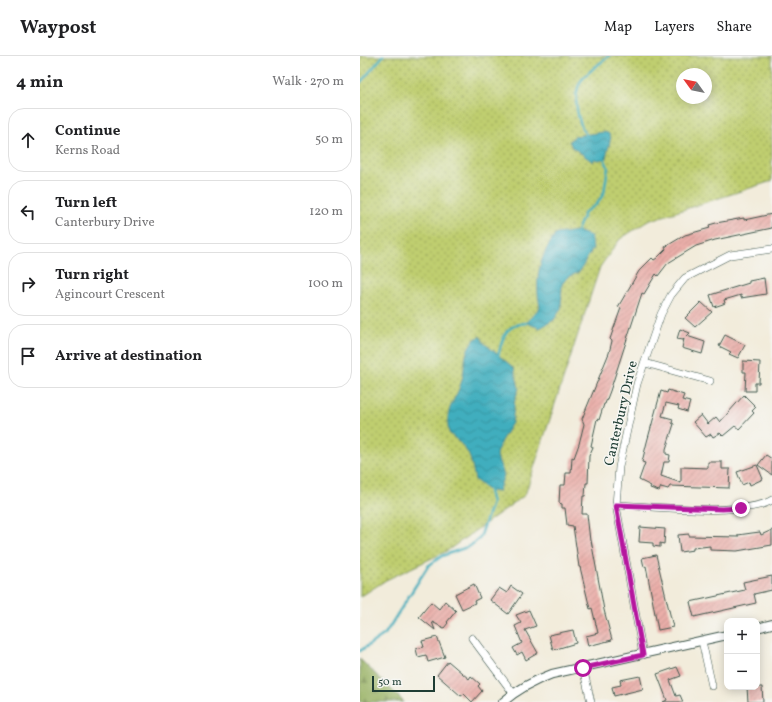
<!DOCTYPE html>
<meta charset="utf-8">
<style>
:root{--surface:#fff;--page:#f6f6f6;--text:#202124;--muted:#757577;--line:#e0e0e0}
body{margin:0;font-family:Vollkorn,serif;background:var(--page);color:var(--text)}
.controls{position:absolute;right:12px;bottom:12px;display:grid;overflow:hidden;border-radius:8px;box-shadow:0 2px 10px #0003}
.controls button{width:36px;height:36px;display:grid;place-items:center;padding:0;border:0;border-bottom:1px solid var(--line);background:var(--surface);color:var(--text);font:20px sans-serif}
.compass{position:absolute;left:316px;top:12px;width:36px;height:36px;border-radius:50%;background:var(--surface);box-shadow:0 2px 10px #0003;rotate:303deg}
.scale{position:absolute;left:12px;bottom:10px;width:63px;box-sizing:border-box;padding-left:4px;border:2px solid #1f3d34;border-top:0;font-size:11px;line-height:14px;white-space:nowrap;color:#1f3d34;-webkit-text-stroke:3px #f6f6f2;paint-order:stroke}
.stop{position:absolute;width:12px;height:12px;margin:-9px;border:3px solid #b5179e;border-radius:50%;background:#fff}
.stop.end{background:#b5179e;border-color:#fff;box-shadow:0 1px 4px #0008}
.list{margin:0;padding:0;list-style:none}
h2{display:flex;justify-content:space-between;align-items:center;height:52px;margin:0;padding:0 16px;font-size:17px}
h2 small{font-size:13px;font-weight:400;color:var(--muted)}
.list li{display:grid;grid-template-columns:26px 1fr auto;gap:12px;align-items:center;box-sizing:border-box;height:64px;margin:0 8px 8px;padding:0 8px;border:1px solid var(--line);border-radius:16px}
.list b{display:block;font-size:15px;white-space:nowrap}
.list p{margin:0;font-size:13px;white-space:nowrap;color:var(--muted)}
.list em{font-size:13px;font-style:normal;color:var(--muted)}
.icon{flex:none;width:22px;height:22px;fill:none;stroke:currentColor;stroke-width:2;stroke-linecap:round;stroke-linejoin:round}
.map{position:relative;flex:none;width:412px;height:646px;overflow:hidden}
header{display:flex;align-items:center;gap:24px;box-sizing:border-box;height:56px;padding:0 20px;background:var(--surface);border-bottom:1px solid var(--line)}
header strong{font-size:19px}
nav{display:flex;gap:22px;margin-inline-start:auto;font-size:14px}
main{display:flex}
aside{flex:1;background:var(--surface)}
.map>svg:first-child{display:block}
.grass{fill:url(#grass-dots);stroke:#6f8652;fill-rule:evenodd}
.forest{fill:url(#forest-firs);stroke:#5b774b}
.water{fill:url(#water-waves);stroke:#307679}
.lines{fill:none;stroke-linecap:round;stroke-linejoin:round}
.stream{stroke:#40aebe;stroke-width:2.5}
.building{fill:url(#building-hatch)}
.minor-casing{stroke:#3f574d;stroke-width:8}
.tertiary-casing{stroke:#3f574d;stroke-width:10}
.minor{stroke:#fff;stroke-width:7}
.tertiary{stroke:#fff;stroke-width:8}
.route{stroke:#b5179e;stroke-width:5}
.labels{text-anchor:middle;stroke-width:3;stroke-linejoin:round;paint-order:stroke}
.street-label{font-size:14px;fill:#1f3d34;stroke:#f6f6f2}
</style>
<header>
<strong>Waypost</strong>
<nav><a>Map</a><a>Layers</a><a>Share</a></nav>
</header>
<main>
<aside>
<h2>4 min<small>Walk · 270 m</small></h2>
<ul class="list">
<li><svg class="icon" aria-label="ahead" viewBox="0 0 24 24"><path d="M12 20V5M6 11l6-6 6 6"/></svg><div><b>Continue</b><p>Kerns Road</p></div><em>50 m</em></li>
<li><svg class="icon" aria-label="left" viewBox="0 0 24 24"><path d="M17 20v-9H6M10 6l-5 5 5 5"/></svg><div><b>Turn left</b><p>Canterbury Drive</p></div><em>120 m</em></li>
<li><svg class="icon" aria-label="right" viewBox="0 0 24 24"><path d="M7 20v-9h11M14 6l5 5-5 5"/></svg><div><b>Turn right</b><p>Agincourt Crescent</p></div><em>100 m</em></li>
<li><svg class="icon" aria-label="arrive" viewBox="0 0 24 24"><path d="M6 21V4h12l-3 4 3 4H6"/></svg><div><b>Arrive at destination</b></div></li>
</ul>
</aside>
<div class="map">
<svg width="412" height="646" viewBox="0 0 412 646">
<defs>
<pattern id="grass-dots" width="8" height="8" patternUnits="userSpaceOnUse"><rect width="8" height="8" fill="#bfce70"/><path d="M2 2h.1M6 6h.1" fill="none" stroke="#9ba85d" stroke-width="1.8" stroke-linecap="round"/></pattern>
<pattern id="forest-firs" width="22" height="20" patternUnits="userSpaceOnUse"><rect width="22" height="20" fill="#97b162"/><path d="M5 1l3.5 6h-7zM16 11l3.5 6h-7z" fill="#7b9152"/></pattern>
<pattern id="water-waves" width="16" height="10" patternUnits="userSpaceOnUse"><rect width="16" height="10" fill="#40aebe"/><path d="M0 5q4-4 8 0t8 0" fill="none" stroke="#358f9b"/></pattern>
<pattern id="building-hatch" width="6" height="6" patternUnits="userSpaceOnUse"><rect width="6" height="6" fill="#eaaea9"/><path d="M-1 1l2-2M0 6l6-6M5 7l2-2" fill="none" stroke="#bd8f8a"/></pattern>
</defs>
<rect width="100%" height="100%" fill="#f6f6f2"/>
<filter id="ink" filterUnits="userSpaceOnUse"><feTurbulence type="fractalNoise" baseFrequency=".025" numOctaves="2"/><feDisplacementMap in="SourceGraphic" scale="8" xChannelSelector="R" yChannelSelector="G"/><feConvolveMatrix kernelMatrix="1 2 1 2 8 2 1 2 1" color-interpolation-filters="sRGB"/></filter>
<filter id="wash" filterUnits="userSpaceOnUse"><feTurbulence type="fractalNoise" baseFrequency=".012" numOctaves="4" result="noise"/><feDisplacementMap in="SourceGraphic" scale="16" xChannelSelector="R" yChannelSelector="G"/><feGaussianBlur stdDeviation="0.9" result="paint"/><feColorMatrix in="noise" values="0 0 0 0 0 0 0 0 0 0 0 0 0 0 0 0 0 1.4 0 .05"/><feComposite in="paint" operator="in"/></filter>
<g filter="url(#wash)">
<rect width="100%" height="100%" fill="#f2ecdb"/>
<!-- grass -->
<path class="grass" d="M0,0H412V125L288,165L260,183L240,211L165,439L87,495L26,524L0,541ZM322,18H346V42H322Z"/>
<!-- forest -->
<path class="forest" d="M0,603L44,646H0Z"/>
<!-- water -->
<g class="water">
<path d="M243,76L248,77L251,81L246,102L239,104L234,103L233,106L212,91L209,85L215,80Z"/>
<path d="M217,175L231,180L233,192L220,215L207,222L202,228L201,253L194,264L180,272L166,267L180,251C174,223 179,201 196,178Z"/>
<path d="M120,280L124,287L154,312L159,332L155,343L152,367L141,385L136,398L144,419L138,436L129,435L115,424C110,398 110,395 89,377C84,350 96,346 102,324C106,307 103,289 120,280Z"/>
</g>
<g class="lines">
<!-- stream -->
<g class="stream">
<path d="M0,27L23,0"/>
<path d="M228,81C217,68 212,39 221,25C227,16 241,7 249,0"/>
<path d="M217,175L225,156L237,148L244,137L248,111L243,100"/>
<path d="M138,300C143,281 144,269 166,267"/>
<path d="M0,595L25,578L68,510L82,500L110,490L120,482L132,447L129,435"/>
</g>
</g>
<g id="blocks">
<!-- building -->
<g class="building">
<path d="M412,158V172L355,184L336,190L308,207L298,220L296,218L284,238L282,237L250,335L245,348H244L239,364L237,363L231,390L233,391L229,400L228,427H226L225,440H223L222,458H227L230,485L231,484L244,554L252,584L228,590L226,580L238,577L232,552L230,553L220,511H219L213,470L207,469L205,452H202V448L199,447L200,429H205L206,417H211L212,401L214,402L219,388L224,368L222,363L249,297L252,285L250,283L261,252L258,251L279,215L292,202L294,204L297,202L306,193L305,191L325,179L350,172L349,169L356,167L384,162V164Z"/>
<path d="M404,222L406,238L381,242V239L364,244L365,247L363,248L354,251L350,239L389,227V225Z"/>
<path d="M341,246L352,256L335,271L325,262Z"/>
<path d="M320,273L330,277L327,280L345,286L342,298L322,292L324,283L323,284L317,283Z"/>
<path d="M365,279L385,289L378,302L369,298L371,296L359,290Z"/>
<path d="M383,305L400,306L399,327H395V335H385L386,316H383Z"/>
<path d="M308,334L324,339L322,344L330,346L327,356L318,353L319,350L306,347L302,360L313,363L312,367L314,368L306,393V398L310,399L309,406H304L301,420L321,427V411L348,412V406H362V413H370L369,432L310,430L308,433L301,431L299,435L290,432L291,430L279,424L285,407L282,406L287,386L301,335L307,337Z"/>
<path d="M384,339L396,351L392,355L394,357L379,373L375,370L363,380L360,377L353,381L351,378L346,381L333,366L341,359L348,368L356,361L360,366Z"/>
<path d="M406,399L412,403V419L398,409Z"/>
<path d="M397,409L403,423L390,429L389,426L382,429L377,416Z"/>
<path d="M280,471L305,473L304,488L300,487V491L293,490V487L279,486Z"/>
<path d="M412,474V489L377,495L350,494V490L333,492V494L320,496L318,479L329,478V480L378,481V479L392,477L400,476L401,479Z"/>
<path d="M296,499L313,571L298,574L286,510L284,511L282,502Z"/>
<path d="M412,520V534L394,538L396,547L334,561L330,546L385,534L383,526Z"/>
<path d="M114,528L120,542L114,545L115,547L102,553L95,538Z"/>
<path d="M151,530L162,538L148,558L130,544L139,532L147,537Z"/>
<path d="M85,545L96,555L87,566L88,567L84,572L72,566L75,574L59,561L71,546L79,553Z"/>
<path d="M169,554L176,570L165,574L178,597L166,604L162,596L157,599L153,592L162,587L155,570L161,567L156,559Z"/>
<path d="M213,574L216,587L193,594L189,579Z"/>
<path d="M77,581L85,601L68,606L66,599L58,601L56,593L64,591L62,585Z"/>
<path d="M88,605L109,623L111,620L120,628L118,630L122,635L112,646L104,638L101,640L77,619Z"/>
<path d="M317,611L321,620L310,624L316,640L320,639L323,646H303L307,644L297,618Z"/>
<path d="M280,620L283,633L254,640L252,631L261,629L260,624Z"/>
<path d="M387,631H402L403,646H388Z"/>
</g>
</g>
</g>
<g filter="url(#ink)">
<use href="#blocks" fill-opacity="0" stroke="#3f574d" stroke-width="1"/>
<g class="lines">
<!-- minor casing -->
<g class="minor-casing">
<g id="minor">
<path d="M285,307L350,325"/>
<path d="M256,449C291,450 384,461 412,444"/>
<path d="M112,582L153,637"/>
<path d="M342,585L352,630"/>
<path d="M283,599L256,449L259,411L277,328L301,258L311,239L325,222L370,199L412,193"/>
<path d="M223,612L231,646"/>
</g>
</g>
<!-- tertiary casing -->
<g class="tertiary-casing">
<g id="tertiary">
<path d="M397,572L412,568"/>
<path d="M143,646C158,633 173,625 192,618L367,579"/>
</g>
</g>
<!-- minor -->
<use href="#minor" class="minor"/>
<!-- tertiary -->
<use href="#tertiary" class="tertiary"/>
</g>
</g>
<g class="lines" filter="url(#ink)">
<!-- route -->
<path class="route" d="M223,612L283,599L256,449L362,453L381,452"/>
</g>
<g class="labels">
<!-- street labels -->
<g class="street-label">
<text transform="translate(260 357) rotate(-77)" y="5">Canterbury Drive</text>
</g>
</g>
</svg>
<div class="controls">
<button>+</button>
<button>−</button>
</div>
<svg class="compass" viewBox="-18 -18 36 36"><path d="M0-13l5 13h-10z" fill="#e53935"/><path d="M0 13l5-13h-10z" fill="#757577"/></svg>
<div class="scale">50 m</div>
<div class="stop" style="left:223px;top:612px"></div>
<div class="stop end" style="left:381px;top:452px"></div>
</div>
</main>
